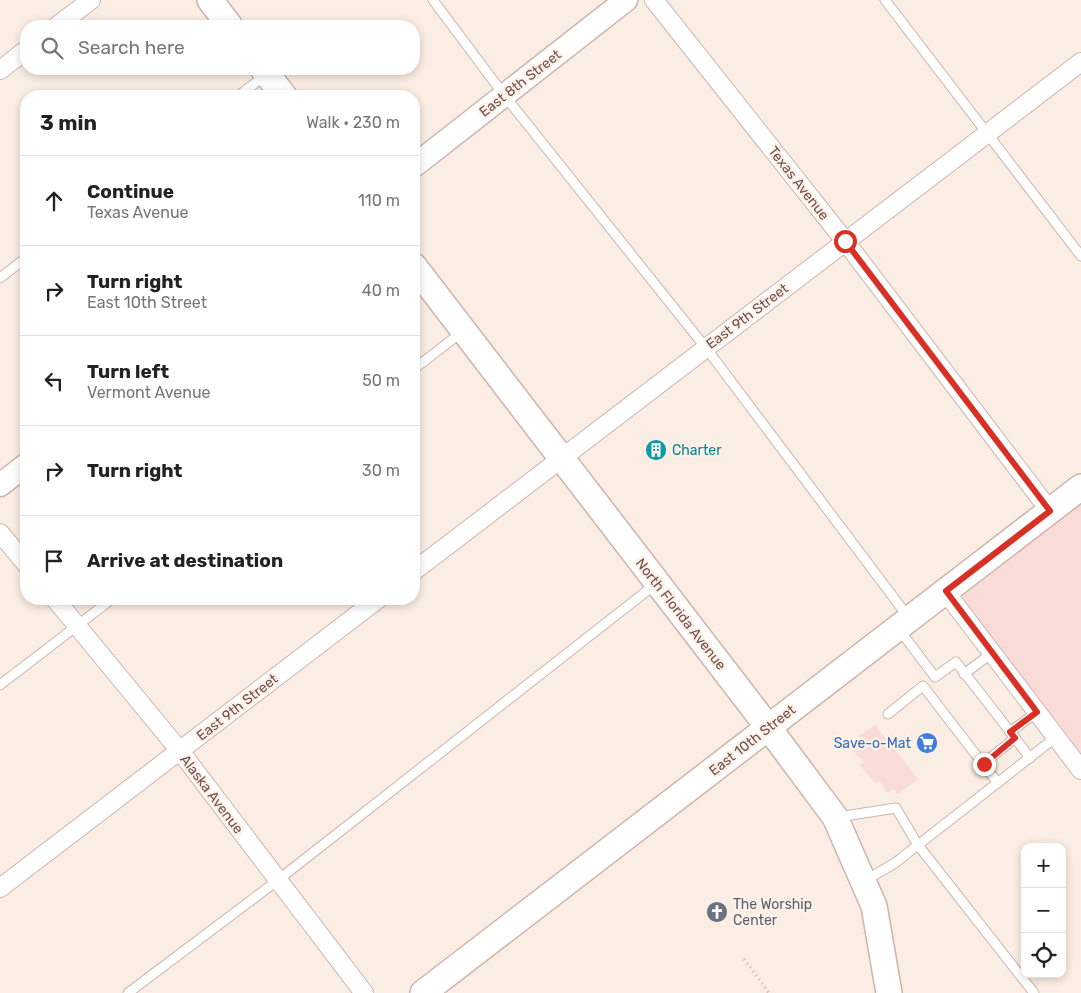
<!DOCTYPE html>
<meta charset="utf-8">
<style>
:root{--surface:#fff;--page:#f2f2f2;--text:#222;--muted:#767676;--line:#e0e0e0}
body{margin:0;font-family:Rubik,sans-serif;background:var(--page);color:var(--text)}
.controls{position:absolute;right:15px;bottom:15px;display:grid;overflow:hidden;border-radius:10px;box-shadow:0 2px 8px #0003}
.controls button{width:45px;height:45px;display:grid;place-items:center;padding:0;border:0;border-bottom:1px solid var(--line);background:var(--surface);color:var(--text);font:25px sans-serif}
.stop{position:absolute;width:15px;height:15px;margin:-11px;border:4px solid #d93025;border-radius:50%;background:#fff}
.stop.end{background:#d93025;border-color:#fff;box-shadow:0 1px 5px #0008}
.list{margin:0;padding:0;list-style:none}
h2{display:flex;justify-content:space-between;align-items:center;height:65px;margin:0;padding:0 20px;font-size:21px}
h2 small{font-size:16px;font-weight:400;color:var(--muted)}
.list li{display:grid;grid-template-columns:32px 1fr auto;gap:15px;align-items:center;box-sizing:border-box;height:90px;padding:0 20px;border-top:1px solid var(--line)}
.list b{display:block;font-size:19px;white-space:nowrap}
.list p{margin:0;font-size:16px;white-space:nowrap;color:var(--muted)}
.list em{font-size:16px;font-style:normal;color:var(--muted)}
.icon{flex:none;width:28px;height:28px;fill:none;stroke:currentColor;stroke-width:2;stroke-linecap:round;stroke-linejoin:round}
.map{position:relative;flex:none;width:1081px;height:993px;overflow:hidden}
.search{position:absolute;background:var(--surface);box-shadow:0 2px 8px #0003;left:20px;top:20px;width:400px;height:55px;display:flex;align-items:center;gap:12px;box-sizing:border-box;padding:0 18px;border-radius:20px;color:var(--muted);font-size:19px}
.panel{position:absolute;background:var(--surface);box-shadow:0 2px 8px #0003;left:20px;top:90px;width:400px;height:515px;border-radius:20px}
.map>svg:first-child{display:block}
.commercial{fill:#f9dbd8}
.lines{fill:none;stroke-linecap:round;stroke-linejoin:round}
.service-casing{stroke:#ccb5ae;stroke-width:11}
.minor-casing{stroke:#ccb5ae;stroke-width:20}
.tertiary-casing{stroke:#ccb5ae;stroke-width:25}
.secondary-casing{stroke:#cfb4ab;stroke-width:28}
.path{stroke:#d1aaa1;stroke-width:3;stroke-dasharray:1 4;stroke-linecap:butt}
.service{stroke:#fff;stroke-width:9}
.minor{stroke:#fff;stroke-width:18}
.tertiary{stroke:#fff;stroke-width:22}
.secondary{stroke:#fff;stroke-width:25}
.route{stroke:#d93025;stroke-width:6}
.labels{text-anchor:middle;stroke-width:4.5;stroke-linejoin:round;paint-order:stroke}
.street-label{font-size:14px;fill:#6f514c;stroke:#fdf1e9}
.culture-label{font-size:14px;fill:#0d838f;stroke:#fdf1e9;text-anchor:start}
.shop-label{font-size:14px;fill:#366cbe;stroke:#fdf1e9;text-anchor:end}
.worship-label{font-size:14px;fill:#5b616d;stroke:#fdf1e9;text-anchor:start}
</style>
<div class="map">
<svg width="1081" height="993" viewBox="0 0 1081 993">
<rect width="100%" height="100%" fill="#faede3"/>
<!-- commercial -->
<g class="commercial">
<path d="M1081,496V761L954,593Z"/>
<path d="M875,725L918,779L898,794L894,788L888,793L880,781L875,783L860,765L864,762L853,751L864,741L859,736Z"/>
</g>
<g class="lines">
<!-- service casing -->
<g class="service-casing">
<g id="service">
<path d="M433,0L504,95L706,348L909,618"/>
<path d="M885,0L1081,256"/>
<path d="M238,96L266,75"/>
<path d="M0,278L26,258"/>
<path d="M414,369L462,332"/>
<path d="M964,674L992,653"/>
<path d="M0,685L112,599"/>
<path d="M888,714L923,686L983,764L1015,738L956,662L935,677L898,628"/>
<path d="M1010,732L1037,712"/>
<path d="M1015,738L1030,758"/>
<path d="M983,764L998,783"/>
<path d="M838,817L896,808L918,845L1034,993"/>
<path d="M866,880L895,863L1056,737"/>
<path d="M128,993L278,880L657,583"/>
</g>
</g>
<!-- minor casing -->
<g class="minor-casing">
<g id="minor">
<path d="M654,0L845,241L1050,511"/>
<path d="M57,26L91,0"/>
<path d="M0,70L26,50"/>
<path d="M0,533L26,564"/>
<path d="M414,571L1081,62"/>
<path d="M945,591L1081,770"/>
<path d="M55,599L180,751L364,993"/>
<path d="M0,888L378,599"/>
</g>
</g>
<!-- tertiary casing -->
<g class="tertiary-casing">
<g id="tertiary">
<path d="M414,166L626,0"/>
<path d="M0,485L26,465"/>
</g>
</g>
<!-- secondary casing -->
<g class="secondary-casing">
<g id="secondary">
<path d="M210,0L230,26"/>
<path d="M263,69L284,96"/>
<path d="M414,266L768,727L835,817L874,906L889,993"/>
<path d="M423,993L1081,487"/>
</g>
</g>
<!-- path -->
<path class="path" d="M744,959L769,993"/>
<!-- service -->
<use href="#service" class="service"/>
<!-- minor -->
<use href="#minor" class="minor"/>
<!-- tertiary -->
<use href="#tertiary" class="tertiary"/>
<!-- secondary -->
<use href="#secondary" class="secondary"/>
</g>
<g class="lines">
<!-- route -->
<path class="route" d="M845,241L1050,511L946,591L1037,712L1010,732L1015,738L984,764"/>
</g>
<!-- icons -->
<defs>
<g id="building-disc" transform="scale(1.125)"><circle r="9.5" fill="#0f9aa8" stroke="#fdf1e9"/><path d="M-4-6H4V6H1V3H-1V6H-4ZM-2.5-4.3h1.7v1.8h-1.7ZM.8-4.3h1.7v1.8H.8ZM-2.5-1h1.7V.8h-1.7ZM.8-1h1.7V.8H.8Z" fill="#fff"/></g>
<g id="supermarket-disc" transform="scale(1.125)"><circle r="9.5" fill="#3f7fe0" stroke="#fdf1e9"/><path d="M-6-5.5h2.5l.6 2H6L4.5 2H-2.5L-4.4-4H-6ZM-1.5 3.2a1.3 1.3 0 1 0 .1 0ZM3 3.2a1.3 1.3 0 1 0 .1 0Z" fill="#fff"/></g>
<g id="church-disc" transform="scale(1.125)"><circle r="9.5" fill="#6b7280" stroke="#fdf1e9"/><path d="M-1.2-6h2.4v3.5h3.3v2.4h-3.3V6h-2.4V-.1h-3.3v-2.4h3.3Z" fill="#fff"/></g>
</defs>
<g fill-rule="evenodd">
<use href="#building-disc" x="656" y="450"/>
<use href="#supermarket-disc" x="927" y="743"/>
<use href="#church-disc" x="717" y="912"/>
</g>
<g class="labels">
<!-- street labels -->
<g class="street-label">
<text transform="translate(520 83) rotate(-38)" y="5">East 8th Street</text>
<text transform="translate(799 183) rotate(52)" y="5">Texas Avenue</text>
<text transform="translate(747 316) rotate(-37)" y="5">East 9th Street</text>
<text transform="translate(681 614) rotate(52)" y="5">North Florida Avenue</text>
<text transform="translate(237 707) rotate(-38)" y="5">East 9th Street</text>
<text transform="translate(752 740) rotate(-38)" y="5">East 10th Street</text>
<text transform="translate(212 794) rotate(53)" y="5">Alaska Avenue</text>
</g>
<!-- culture labels -->
<g class="culture-label">
<text x="672" y="455">Charter</text>
</g>
<!-- shop labels -->
<g class="shop-label">
<text x="911" y="748">Save-o-Mat</text>
</g>
<!-- worship labels -->
<g class="worship-label">
<text x="733" y="909">The Worship<tspan x="733" dy="16">Center</tspan></text>
</g>
</g>
</svg>
<div class="controls">
<button>+</button>
<button>−</button>
<button><svg class="icon" aria-label="locate" viewBox="0 0 24 24"><circle cx="12" cy="12" r="6"/><path d="M12 2v4M12 18v4M2 12h4M18 12h4"/></svg></button>
</div>
<div class="stop" style="left:845px;top:241px"></div>
<div class="stop end" style="left:984px;top:764px"></div>
<div class="search"><svg class="icon" aria-label="search" viewBox="0 0 24 24"><circle cx="10" cy="10" r="6"/><path d="M15 15l6 6"/></svg>Search here</div>
<section class="panel">
<h2>3 min<small>Walk · 230 m</small></h2>
<ul class="list">
<li><svg class="icon" aria-label="ahead" viewBox="0 0 24 24"><path d="M12 20V5M6 11l6-6 6 6"/></svg><div><b>Continue</b><p>Texas Avenue</p></div><em>110 m</em></li>
<li><svg class="icon" aria-label="right" viewBox="0 0 24 24"><path d="M7 20v-9h11M14 6l5 5-5 5"/></svg><div><b>Turn right</b><p>East 10th Street</p></div><em>40 m</em></li>
<li><svg class="icon" aria-label="left" viewBox="0 0 24 24"><path d="M17 20v-9H6M10 6l-5 5 5 5"/></svg><div><b>Turn left</b><p>Vermont Avenue</p></div><em>50 m</em></li>
<li><svg class="icon" aria-label="right" viewBox="0 0 24 24"><path d="M7 20v-9h11M14 6l5 5-5 5"/></svg><div><b>Turn right</b></div><em>30 m</em></li>
<li><svg class="icon" aria-label="arrive" viewBox="0 0 24 24"><path d="M6 21V4h12l-3 4 3 4H6"/></svg><div><b>Arrive at destination</b></div></li>
</ul>
</section>
</div>
